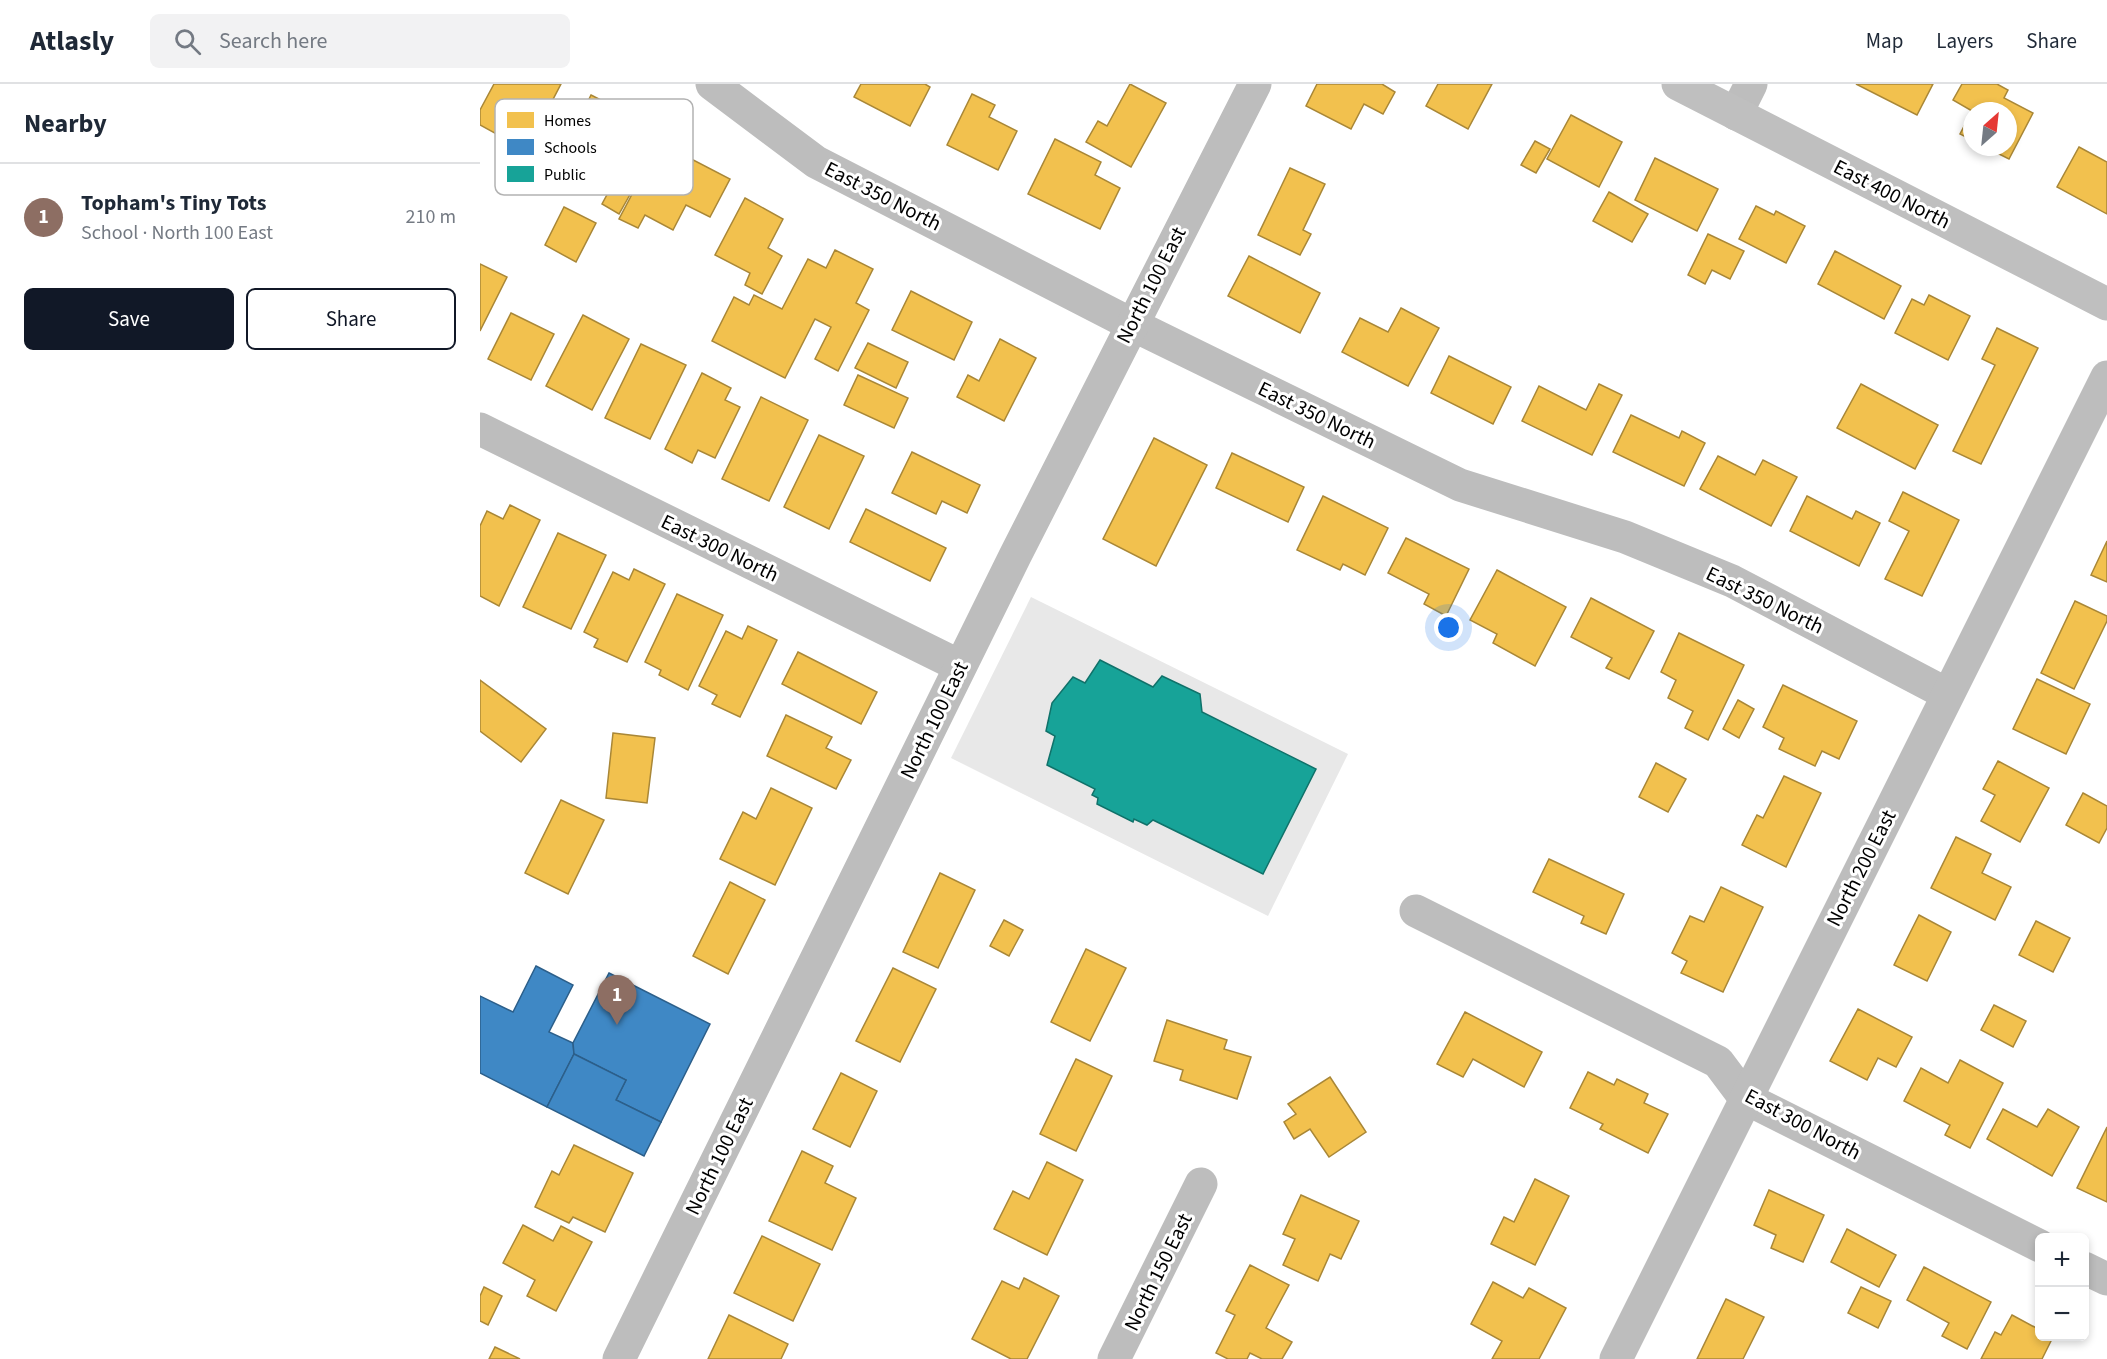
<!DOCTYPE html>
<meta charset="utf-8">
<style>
:root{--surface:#fff;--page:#f2f2f3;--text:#1f2937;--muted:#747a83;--line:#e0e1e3;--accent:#111827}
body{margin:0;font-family:"Source Sans 3",sans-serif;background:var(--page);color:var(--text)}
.controls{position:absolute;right:18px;bottom:18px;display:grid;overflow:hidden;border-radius:9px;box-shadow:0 3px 9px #0003}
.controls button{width:54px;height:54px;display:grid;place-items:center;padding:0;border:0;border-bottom:2px solid var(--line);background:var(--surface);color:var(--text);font:30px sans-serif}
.compass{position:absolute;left:1483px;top:18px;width:54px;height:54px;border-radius:50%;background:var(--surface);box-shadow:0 3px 9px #0003;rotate:27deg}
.you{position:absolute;left:969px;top:544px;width:21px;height:21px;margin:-15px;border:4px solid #fff;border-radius:50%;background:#1a73e8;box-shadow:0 0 0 9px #1a73e833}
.badge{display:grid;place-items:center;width:39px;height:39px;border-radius:50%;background:var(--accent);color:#fff;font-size:20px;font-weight:700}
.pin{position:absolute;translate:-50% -50px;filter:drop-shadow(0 2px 3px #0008)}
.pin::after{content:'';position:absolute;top:32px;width:21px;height:18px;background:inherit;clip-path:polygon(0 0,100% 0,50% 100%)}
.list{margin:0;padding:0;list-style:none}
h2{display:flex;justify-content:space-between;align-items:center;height:78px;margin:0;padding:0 24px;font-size:26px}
h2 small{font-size:20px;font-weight:400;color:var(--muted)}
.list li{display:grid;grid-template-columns:39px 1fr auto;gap:18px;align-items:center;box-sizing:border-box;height:108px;padding:0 24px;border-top:2px solid var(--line)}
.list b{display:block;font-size:22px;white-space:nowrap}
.list p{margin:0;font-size:20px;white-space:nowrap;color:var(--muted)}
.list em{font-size:20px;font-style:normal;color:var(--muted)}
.actions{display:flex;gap:12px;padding:18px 24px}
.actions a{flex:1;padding:14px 0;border:2px solid var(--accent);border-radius:9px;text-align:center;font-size:21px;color:var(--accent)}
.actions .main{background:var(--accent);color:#fff}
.icon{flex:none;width:33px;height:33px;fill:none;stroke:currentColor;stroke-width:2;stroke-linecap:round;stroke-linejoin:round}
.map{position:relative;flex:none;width:1627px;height:1275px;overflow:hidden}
header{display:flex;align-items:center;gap:36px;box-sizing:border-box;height:84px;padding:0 30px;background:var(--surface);border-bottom:2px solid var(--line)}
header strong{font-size:28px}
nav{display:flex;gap:33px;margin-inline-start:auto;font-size:21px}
.search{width:420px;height:54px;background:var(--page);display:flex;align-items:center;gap:15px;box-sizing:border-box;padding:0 21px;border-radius:9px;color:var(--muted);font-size:22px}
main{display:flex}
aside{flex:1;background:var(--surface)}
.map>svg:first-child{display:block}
.green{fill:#e8e8e8}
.homes{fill:#f2c14e;stroke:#a98737;stroke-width:1.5}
.schools{fill:#3f88c5;stroke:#2c5f8a;stroke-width:1.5}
.public{fill:#17a398;stroke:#10726a;stroke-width:1.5}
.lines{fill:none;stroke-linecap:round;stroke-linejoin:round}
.street{stroke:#bdbdbd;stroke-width:33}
.secondary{stroke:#bfbfbf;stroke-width:33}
.labels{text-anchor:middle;stroke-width:6;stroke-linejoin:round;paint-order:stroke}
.street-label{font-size:21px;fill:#000;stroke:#fff}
.key{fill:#fff;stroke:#b2b2b2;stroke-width:1.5}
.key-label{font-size:16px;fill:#000}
</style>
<header>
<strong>Atlasly</strong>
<div class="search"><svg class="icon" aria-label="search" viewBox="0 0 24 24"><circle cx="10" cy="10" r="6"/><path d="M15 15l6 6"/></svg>Search here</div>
<nav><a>Map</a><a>Layers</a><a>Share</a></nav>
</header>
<main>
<aside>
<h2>Nearby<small></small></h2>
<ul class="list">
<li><span class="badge" style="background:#8d6e63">1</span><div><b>Topham's Tiny Tots</b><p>School · North 100 East</p></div><em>210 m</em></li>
</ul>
<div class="actions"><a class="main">Save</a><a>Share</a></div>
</aside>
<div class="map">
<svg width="1627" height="1275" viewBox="0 0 1627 1275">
<rect width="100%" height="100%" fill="#fff"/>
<!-- green -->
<path class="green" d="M551,513L868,670L788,832L471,674Z"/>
<!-- homes -->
<g class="homes">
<path d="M14,0H81L56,48L44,42L35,60L0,41V26Z"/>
<path d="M381,0H445L450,3L430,42L374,13Z"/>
<path d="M650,0L686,19L651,83L606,58L618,37L627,42Z"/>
<path d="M837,0H902L915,8L903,30L884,20L871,45L826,22Z"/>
<path d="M958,0H1012L988,45L946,22Z"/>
<path d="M1376,0H1453L1437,31Z"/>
<path d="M1482,0H1517L1528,6L1524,14L1553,29L1529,75L1505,63H1528V27H1492L1473,16Z"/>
<path d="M492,10L515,21L509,33L537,47L518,86L467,61Z"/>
<path d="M111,11L166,39L147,78L92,50Z"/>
<path d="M1492,27V56L1480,50Z"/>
<path d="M1091,31L1142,58L1119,103L1067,75Z"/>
<path d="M575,55L621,78L615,91L640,104L620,145L548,110Z"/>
<path d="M1055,57L1070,65L1056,89L1041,81Z"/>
<path d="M1599,63L1627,78V130L1577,103Z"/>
<path d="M194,66L250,95L230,133L206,121L193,146L165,131L158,144L139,135L158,99L173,107Z"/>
<path d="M1175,74L1238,105L1217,147L1155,116Z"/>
<path d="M143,81L161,91L139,130L122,120Z"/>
<path d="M810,84L845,100L823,146L831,150L820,171L778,151Z"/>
<path d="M1129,108L1168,130L1152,158L1113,137Z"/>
<path d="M265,114L303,135L288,164L302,172L282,210L265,201L270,189L235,171Z"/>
<path d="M1276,122L1294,131L1296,127L1325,142L1306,179L1259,155Z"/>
<path d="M84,123L116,139L96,178L65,161Z"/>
<path d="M1228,150L1264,167L1250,195L1232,186L1225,200L1208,191Z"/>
<path d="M355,166L393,185L376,219L389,226L358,287L335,275L351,243L335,235L305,294L232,257L254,213L269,221L274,211L302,225L328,175L346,184Z"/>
<path d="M1355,167L1421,202L1404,235L1338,200Z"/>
<path d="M769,172L840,209L820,249L748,212Z"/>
<path d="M0,180L27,193L0,247Z"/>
<path d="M431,207L492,238L474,276L412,246Z"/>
<path d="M1449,211L1490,232L1468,276L1415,249L1432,215L1444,221Z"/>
<path d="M921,224L959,244L928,302L862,268L880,234L908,248Z"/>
<path d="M31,229L74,250L51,296L8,275Z"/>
<path d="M103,231L149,255L112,326L66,302Z"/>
<path d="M1517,244L1558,264L1501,380L1473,367L1515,281L1502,275Z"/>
<path d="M520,255L556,274L524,337L477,313L488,291L499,297Z"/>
<path d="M388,259L428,278L416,304L375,284Z"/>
<path d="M161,260L206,281L170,355L125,334Z"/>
<path d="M969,272L1031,303L1013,340L951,309Z"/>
<path d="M222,289L251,304L245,316L260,323L235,374L218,366L212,379L185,365Z"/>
<path d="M378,291L428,314L414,344L364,321Z"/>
<path d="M1119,300L1142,311L1112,371L1042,337L1059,302L1106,326Z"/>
<path d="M1381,300L1458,341L1435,385L1357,344Z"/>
<path d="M281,313L328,336L289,417L242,395Z"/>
<path d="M1151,331L1199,354L1202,347L1225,359L1204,402L1133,368Z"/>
<path d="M339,351L384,372L349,445L304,423Z"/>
<path d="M674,354L727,381L676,482L623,455Z"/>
<path d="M432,368L500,401L487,429L462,417L456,430L412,409Z"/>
<path d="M752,369L824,403L808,438L736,404Z"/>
<path d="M1238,372L1275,391L1283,376L1317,393L1291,442L1220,405Z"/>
<path d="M1423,408L1479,436L1442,512L1405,495L1429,447L1409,437Z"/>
<path d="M843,412L908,444L885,491L863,480L860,486L817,466Z"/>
<path d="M1327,412L1372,435L1376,427L1400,439L1379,482L1310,447Z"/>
<path d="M30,421L60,436L19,522L0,512V442L7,427L23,435Z"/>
<path d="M386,425L466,464L450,497L370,458Z"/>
<path d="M78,449L126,471L91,545L43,523Z"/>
<path d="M926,454L989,485L966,532L944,520L949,510L908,489Z"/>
<path d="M1627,457V498L1611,491Z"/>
<path d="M154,485L185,500L147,578L114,563L118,555L104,548L133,488L149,496Z"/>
<path d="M1017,486L1086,523L1055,582L1013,559L1017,550L990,536Z"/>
<path d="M197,510L243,531L208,606L179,591L181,586L165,578Z"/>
<path d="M1111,514L1174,547L1149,595L1126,584L1132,574L1091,553Z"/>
<path d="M1595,517L1627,532V537L1594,605L1561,589Z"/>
<path d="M268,542L297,556L260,633L232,620L237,611L219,602L246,547L262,555Z"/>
<path d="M1199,549L1264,581L1228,656L1205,644L1213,627L1188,614L1196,596L1181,588Z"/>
<path d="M318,568L397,608L381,640L302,600Z"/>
<path d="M1557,595L1610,620L1586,670L1533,645Z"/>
<path d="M0,596L66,645L41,678L0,647Z"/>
<path d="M1303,601L1377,637L1359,675L1342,667L1335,682L1299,665L1304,654L1283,643Z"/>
<path d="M1258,616L1274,625L1259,654L1243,645Z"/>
<path d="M306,631L352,653L346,664L371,676L356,705L287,672Z"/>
<path d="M133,649L175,654L167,719L126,714Z"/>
<path d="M1518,677L1569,704L1540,758L1501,737L1515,711L1503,705Z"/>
<path d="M1176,679L1206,695L1188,728L1159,713Z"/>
<path d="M1304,692L1341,709L1306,783L1262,761L1277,731L1283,734Z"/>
<path d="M291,704L332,724L295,801L240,775L263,728L276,735Z"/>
<path d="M1603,709L1627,722V744L1619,759L1586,741Z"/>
<path d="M81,716L124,736L88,810L45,789Z"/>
<path d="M1476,753L1511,770L1502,789L1531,803L1515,836L1451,804Z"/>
<path d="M1069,775L1144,810L1126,850L1101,839L1104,832L1053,808Z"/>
<path d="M460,789L495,806L458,884L423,868Z"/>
<path d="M250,798L285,816L248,890L213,872Z"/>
<path d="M1241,803L1283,823L1243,908L1201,889L1207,877L1192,869L1210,832L1224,838Z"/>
<path d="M1439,831L1471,848L1447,897L1414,881Z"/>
<path d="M524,836L543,846L529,872L510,862Z"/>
<path d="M1556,837L1590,854L1573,888L1539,871Z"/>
<path d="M606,865L646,884L610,957L571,938Z"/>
<path d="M413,884L456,905L420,978L376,957Z"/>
<path d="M1514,921L1546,937L1533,963L1501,946Z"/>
<path d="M1378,925L1432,953L1416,983L1398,974L1387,996L1350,977Z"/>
<path d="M985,928L1062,968L1044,1003L993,975L983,993L957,980Z"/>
<path d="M687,936L747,956L744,965L771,973L757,1015L700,996L703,986L674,977Z"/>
<path d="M596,975L632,992L596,1067L560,1050Z"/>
<path d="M1480,976L1523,999L1490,1064L1465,1051L1470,1041L1424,1017L1441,984L1468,999Z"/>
<path d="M1108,988L1134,1001L1137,995L1168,1010L1164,1019L1188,1030L1168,1069L1120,1045L1123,1040L1090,1024Z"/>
<path d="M361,989L397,1007L370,1063L333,1045Z"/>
<path d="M850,993L886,1048L849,1073L830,1045L814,1055L804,1038L816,1030L808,1020Z"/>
<path d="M1523,1025L1557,1043L1568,1025L1599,1043L1572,1092L1507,1055Z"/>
<path d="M1627,1043V1118L1597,1104Z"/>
<path d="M94,1061L153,1089L125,1148L93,1133L89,1139L55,1123L72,1087L79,1091Z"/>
<path d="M322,1067L353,1082L345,1099L376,1114L352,1166L289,1137Z"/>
<path d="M567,1078L603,1096L567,1171L514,1145L533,1107L549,1115Z"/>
<path d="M1055,1095L1089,1112L1055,1181L1011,1160L1024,1133L1034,1138Z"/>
<path d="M1289,1106L1344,1131L1323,1178L1291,1164L1296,1151L1274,1141Z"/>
<path d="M821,1111L879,1137L861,1175L850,1170L838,1197L803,1181L815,1155L803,1150Z"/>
<path d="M43,1141L73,1157L81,1142L112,1158L76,1227L47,1212L55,1196L23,1179Z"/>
<path d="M1367,1145L1416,1171L1399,1203L1351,1178Z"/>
<path d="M282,1152L340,1180L313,1237L254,1209Z"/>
<path d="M770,1181L809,1201L786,1244L812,1258L802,1275H782L770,1269L767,1275H748L736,1269L755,1231L746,1227Z"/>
<path d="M1444,1183L1511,1218L1487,1265L1462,1252L1469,1239L1427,1216Z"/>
<path d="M544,1194L579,1212L547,1275H531L492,1255L522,1197L539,1205Z"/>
<path d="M1013,1198L1043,1214L1049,1204L1086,1224L1059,1275H1012L1022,1257L991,1240Z"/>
<path d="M4,1203L22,1212L8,1241L0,1237V1212Z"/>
<path d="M1381,1203L1411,1217L1398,1244L1368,1229Z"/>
<path d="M1246,1215L1284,1233L1263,1275H1217Z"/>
<path d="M249,1231L308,1260L301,1275H228Z"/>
<path d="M1532,1231L1560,1246V1252L1573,1253L1562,1275H1501L1515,1248L1521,1251Z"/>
<path d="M15,1263L40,1275H9Z"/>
</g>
<!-- schools -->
<g class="schools">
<path d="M56,882L93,901L69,948L93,959L94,970L67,1023L0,989V912L33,928Z"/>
<path d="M129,889L230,940L181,1038L136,1016L146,996L94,970L93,959Z"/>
<path d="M94,970L146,996L136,1016L181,1038L164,1072L67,1023Z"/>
</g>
<!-- public -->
<path class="public" d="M620,576L673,603L682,592L720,610L722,628L836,685L783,790L673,736L667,741L654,735L653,738L617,720L618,714L612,711L615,705L567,681L575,652L566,647L572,619L593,593L605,599Z"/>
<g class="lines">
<!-- street -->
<g class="street">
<path d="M232,0L336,78L651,240L980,401L1145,453L1252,497L1467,610"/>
<path d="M1256,30L1271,0"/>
<path d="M0,345L480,582"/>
<path d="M936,827L1238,978L1265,1014L1560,1162"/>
<path d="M1604,1184L1627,1195"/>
<path d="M139,1275L535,472L775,0"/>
<path d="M634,1275L721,1100"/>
<path d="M1136,1275L1627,293"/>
</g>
<!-- secondary -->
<path class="secondary" d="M1198,0L1627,220"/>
</g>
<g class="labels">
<!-- street labels -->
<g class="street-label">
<text transform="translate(1412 110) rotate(27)" y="7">East 400 North</text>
<text transform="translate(403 112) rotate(27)" y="7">East 350 North</text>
<text transform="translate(671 201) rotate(-63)" y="7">North 100 East</text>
<text transform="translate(837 331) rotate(26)" y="7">East 350 North</text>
<text transform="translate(240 464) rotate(26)" y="7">East 300 North</text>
<text transform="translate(1285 516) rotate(26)" y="7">East 350 North</text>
<text transform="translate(454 636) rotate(-64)" y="7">North 100 East</text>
<text transform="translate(1381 784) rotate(-63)" y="7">North 200 East</text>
<text transform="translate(1323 1040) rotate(28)" y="7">East 300 North</text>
<text transform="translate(239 1072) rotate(-64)" y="7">North 100 East</text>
<text transform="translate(678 1188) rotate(-64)" y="7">North 150 East</text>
</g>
</g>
<!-- legend -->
<rect x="15" y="15" width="198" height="96" rx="9" class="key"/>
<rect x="27" y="28" width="27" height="16" fill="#f2c14e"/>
<rect x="27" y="55" width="27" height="16" fill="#3f88c5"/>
<rect x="27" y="82" width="27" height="16" fill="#17a398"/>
<g class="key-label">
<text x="64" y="42">Homes</text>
<text x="64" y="69">Schools</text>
<text x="64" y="96">Public</text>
</g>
</svg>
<div class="controls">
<button>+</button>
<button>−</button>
</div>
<svg class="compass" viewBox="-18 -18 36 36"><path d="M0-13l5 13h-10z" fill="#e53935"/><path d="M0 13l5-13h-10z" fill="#747a83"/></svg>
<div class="you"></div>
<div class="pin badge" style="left:137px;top:941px;background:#8d6e63">1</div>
</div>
</main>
